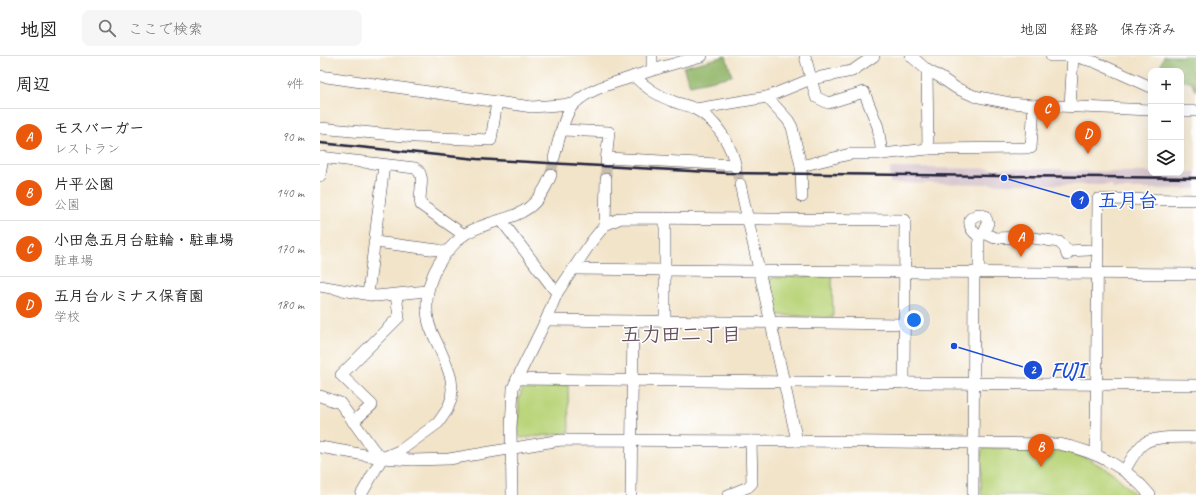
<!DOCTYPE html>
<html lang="ja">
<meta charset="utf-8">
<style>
:root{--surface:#fff;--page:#f6f6f6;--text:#222;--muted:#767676;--line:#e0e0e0;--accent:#ea580c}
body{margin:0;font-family:Caveat,"Klee One",sans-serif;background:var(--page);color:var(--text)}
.controls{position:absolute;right:12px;top:12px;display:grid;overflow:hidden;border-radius:8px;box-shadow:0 4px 16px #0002}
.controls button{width:36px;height:36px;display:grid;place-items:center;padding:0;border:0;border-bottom:1px solid var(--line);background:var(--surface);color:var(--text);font:20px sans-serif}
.you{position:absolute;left:594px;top:264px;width:14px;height:14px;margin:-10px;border:3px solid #fff;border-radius:50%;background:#1a73e8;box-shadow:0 0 0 6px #1a73e833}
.badge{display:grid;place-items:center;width:26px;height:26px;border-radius:50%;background:var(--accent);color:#fff;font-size:13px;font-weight:700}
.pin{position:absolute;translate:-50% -33px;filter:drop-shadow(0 1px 2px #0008)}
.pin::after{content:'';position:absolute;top:21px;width:14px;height:12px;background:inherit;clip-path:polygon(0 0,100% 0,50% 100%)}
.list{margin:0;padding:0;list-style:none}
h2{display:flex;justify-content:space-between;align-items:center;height:52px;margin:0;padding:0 16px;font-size:17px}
h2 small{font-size:13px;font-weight:400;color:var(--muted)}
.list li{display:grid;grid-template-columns:26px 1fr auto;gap:12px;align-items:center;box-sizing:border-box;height:56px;padding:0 16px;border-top:1px solid var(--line)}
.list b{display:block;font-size:15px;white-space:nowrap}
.list p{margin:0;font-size:13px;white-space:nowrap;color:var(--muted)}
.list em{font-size:13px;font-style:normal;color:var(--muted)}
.icon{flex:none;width:22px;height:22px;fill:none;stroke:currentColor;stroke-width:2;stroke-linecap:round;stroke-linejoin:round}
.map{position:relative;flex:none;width:876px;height:439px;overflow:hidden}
header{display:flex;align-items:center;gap:24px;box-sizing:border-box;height:56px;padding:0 20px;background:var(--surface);border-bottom:1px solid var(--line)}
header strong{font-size:19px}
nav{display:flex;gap:22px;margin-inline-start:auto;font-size:14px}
.search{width:280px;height:36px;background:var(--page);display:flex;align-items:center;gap:10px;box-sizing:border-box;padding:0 14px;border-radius:8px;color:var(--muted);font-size:15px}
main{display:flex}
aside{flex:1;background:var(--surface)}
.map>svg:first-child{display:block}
.industrial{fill:#d2bdc8}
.green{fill:#b9d479;stroke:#6e7b5a}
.forest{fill:#92b669;stroke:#5a6c52}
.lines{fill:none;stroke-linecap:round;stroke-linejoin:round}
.minor-tunnel{stroke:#c8bdad;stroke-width:11;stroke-dasharray:11 5.5;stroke-linecap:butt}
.minor-casing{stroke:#413f50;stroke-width:12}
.minor{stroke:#fff;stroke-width:11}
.rail{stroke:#22223b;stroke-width:2.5}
.labels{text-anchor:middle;stroke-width:3;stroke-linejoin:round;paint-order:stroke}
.neighbourhood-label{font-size:20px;font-weight:bold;fill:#675360;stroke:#fff}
.leader{fill:none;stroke:#1d4ed8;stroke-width:1.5}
.callout-dot{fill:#1d4ed8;stroke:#fff;stroke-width:1.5}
.mark-label{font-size:12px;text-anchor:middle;font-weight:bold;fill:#fff}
.callout-label{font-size:20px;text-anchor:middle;font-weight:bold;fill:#1d4ed8;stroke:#fff;stroke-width:3;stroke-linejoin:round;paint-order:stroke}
</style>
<header>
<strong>地図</strong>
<div class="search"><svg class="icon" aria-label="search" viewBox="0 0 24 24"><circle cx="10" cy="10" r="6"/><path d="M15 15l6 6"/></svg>ここで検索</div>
<nav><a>地図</a><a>経路</a><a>保存済み</a></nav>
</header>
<main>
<aside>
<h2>周辺<small>4件</small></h2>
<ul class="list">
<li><span class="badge">A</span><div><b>モスバーガー</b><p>レストラン</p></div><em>90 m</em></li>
<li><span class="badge">B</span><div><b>片平公園</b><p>公園</p></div><em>140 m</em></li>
<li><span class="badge">C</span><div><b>小田急五月台駐輪・駐車場</b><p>駐車場</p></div><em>170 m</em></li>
<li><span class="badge">D</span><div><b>五月台ルミナス保育園</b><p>学校</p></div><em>180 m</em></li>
</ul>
</aside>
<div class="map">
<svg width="876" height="439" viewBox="0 0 876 439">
<rect width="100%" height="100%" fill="#fff"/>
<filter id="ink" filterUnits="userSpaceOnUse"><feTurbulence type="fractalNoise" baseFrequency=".025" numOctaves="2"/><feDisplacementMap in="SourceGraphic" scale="8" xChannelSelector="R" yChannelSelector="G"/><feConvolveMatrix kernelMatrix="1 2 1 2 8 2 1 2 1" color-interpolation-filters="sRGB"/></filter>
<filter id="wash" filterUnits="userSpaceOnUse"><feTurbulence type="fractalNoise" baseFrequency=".012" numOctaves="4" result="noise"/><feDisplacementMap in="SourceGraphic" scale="16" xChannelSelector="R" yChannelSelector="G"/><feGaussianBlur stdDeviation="0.9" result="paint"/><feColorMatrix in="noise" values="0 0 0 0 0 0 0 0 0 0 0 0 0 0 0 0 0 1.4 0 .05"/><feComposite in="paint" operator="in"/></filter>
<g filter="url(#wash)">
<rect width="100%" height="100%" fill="#f2e4c9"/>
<!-- industrial -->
<path class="industrial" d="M570,112L742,113V115L831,116V117L876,116V133H793L792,129L570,127Z"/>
<!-- green -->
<g class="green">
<path d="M455,220L512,221L513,262L459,259L454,255L448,226Z"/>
<path d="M205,328L248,329L249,377L201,382L198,379L199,342Z"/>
<path d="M664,392H697L748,395L770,404L793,417L816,439H661V396Z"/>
</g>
<!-- forest -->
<g class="forest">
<path d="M406,0L412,20L370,29L363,11Z"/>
<path d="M844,0H876V35L871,25H862L861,28V15H839Z"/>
</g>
</g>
<g filter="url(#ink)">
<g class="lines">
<!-- minor-tunnel -->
<g class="minor-tunnel">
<path d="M416,112L420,128"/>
<path d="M231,119L234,102"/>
<path d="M286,123V106"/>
</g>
<!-- minor casing -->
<g class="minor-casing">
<g id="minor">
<path d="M485,0L496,41L508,47L544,36L558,71L562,98"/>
<path d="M591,0L607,14L620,21L636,32L654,40L690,47L714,49L831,54"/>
<path d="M731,0H753L775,6L831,31"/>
<path d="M332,14V0"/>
<path d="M607,14L608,93"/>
<path d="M0,20L212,51L253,48"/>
<path d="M314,20C325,31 336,39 352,45C359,48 368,49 375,53C396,63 412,90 416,112"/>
<path d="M447,41L468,64L472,71L481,110L482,141"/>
<path d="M750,50L753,0"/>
<path d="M376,53L447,41L491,23L532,15L554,0"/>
<path d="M861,55H876"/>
<path d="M0,72L95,81L171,84L177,46"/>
<path d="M242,74L289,76L286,106"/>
<path d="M0,101L95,112C108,120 97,137 101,149L144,179"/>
<path d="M234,102C238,88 244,57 254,48C267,35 286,29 303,24C329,15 355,7 382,0"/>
<path d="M287,102L415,109"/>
<path d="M481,110L530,98H562L608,93L711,92L714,49"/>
<path d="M0,120L3,101"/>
<path d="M420,128L477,385"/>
<path d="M658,158L665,160L668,167L664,177L659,180C652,176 649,170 650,163Z"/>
<path d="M345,162V265"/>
<path d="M181,164L237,237"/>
<path d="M285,169L286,123"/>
<path d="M664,177L675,182L707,181L739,186L745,192L747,199"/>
<path d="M55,186L118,194L126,197"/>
<path d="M746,195L769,194"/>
<path d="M254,213L432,215L876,218"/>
<path d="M659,217V180"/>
<path d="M0,230L56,240L107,235"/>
<path d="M48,238L64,109"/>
<path d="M226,264L584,268"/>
<path d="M197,323L472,326L876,329"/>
<path d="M0,340L20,347L53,393L62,402"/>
<path d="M33,366L52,349L21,319L79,261L76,239"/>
<path d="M0,391L62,402L92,404L129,403L241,384L477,385L739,388C775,395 806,410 830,439"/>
<path d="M776,398L778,143L876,144"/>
<path d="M805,414C810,405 815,395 823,388C835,379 861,382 876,381"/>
<path d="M41,439L62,402L81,394L118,367L127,354L131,344L132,333L131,323C128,311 123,300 118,289C114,280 109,272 108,263C103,233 115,207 136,186C139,184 141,180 145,178C183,156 211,170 231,119"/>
<path d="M192,439L191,372L193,332L197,323L226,264L237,237L272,185L285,169L301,162L585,164L584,327"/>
<path d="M311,439L313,265"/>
<path d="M408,439L428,431L432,427L431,385"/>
<path d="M653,439L654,217"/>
</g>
</g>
<!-- minor -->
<use href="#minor" class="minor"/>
<!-- rail -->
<path class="rail" d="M0,87L157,103L407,117L876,122"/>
</g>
</g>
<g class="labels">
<!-- neighbourhood labels -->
<g class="neighbourhood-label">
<text x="361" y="285">五力田二丁目</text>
</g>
</g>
<!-- callouts -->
<path class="leader" d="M684 122L760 144M634 290L713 314"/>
<g class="callout-dot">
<circle cx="684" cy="122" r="4"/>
<circle cx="634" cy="290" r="4"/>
<circle cx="760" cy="144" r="10"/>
<circle cx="713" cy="314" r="10"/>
</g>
<g class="mark-label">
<text x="760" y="148">1</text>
<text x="713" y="318">2</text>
</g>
<g class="callout-label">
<text x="808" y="151">五月台</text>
<text x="748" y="321">FUJI</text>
</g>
</svg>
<div class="controls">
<button>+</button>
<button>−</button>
<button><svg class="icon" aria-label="layers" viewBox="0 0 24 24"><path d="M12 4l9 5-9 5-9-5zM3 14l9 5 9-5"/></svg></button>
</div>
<div class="you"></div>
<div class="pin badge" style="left:701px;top:201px">A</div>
<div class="pin badge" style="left:721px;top:411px">B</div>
<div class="pin badge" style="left:727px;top:73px">C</div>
<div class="pin badge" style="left:768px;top:98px">D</div>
</div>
</main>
